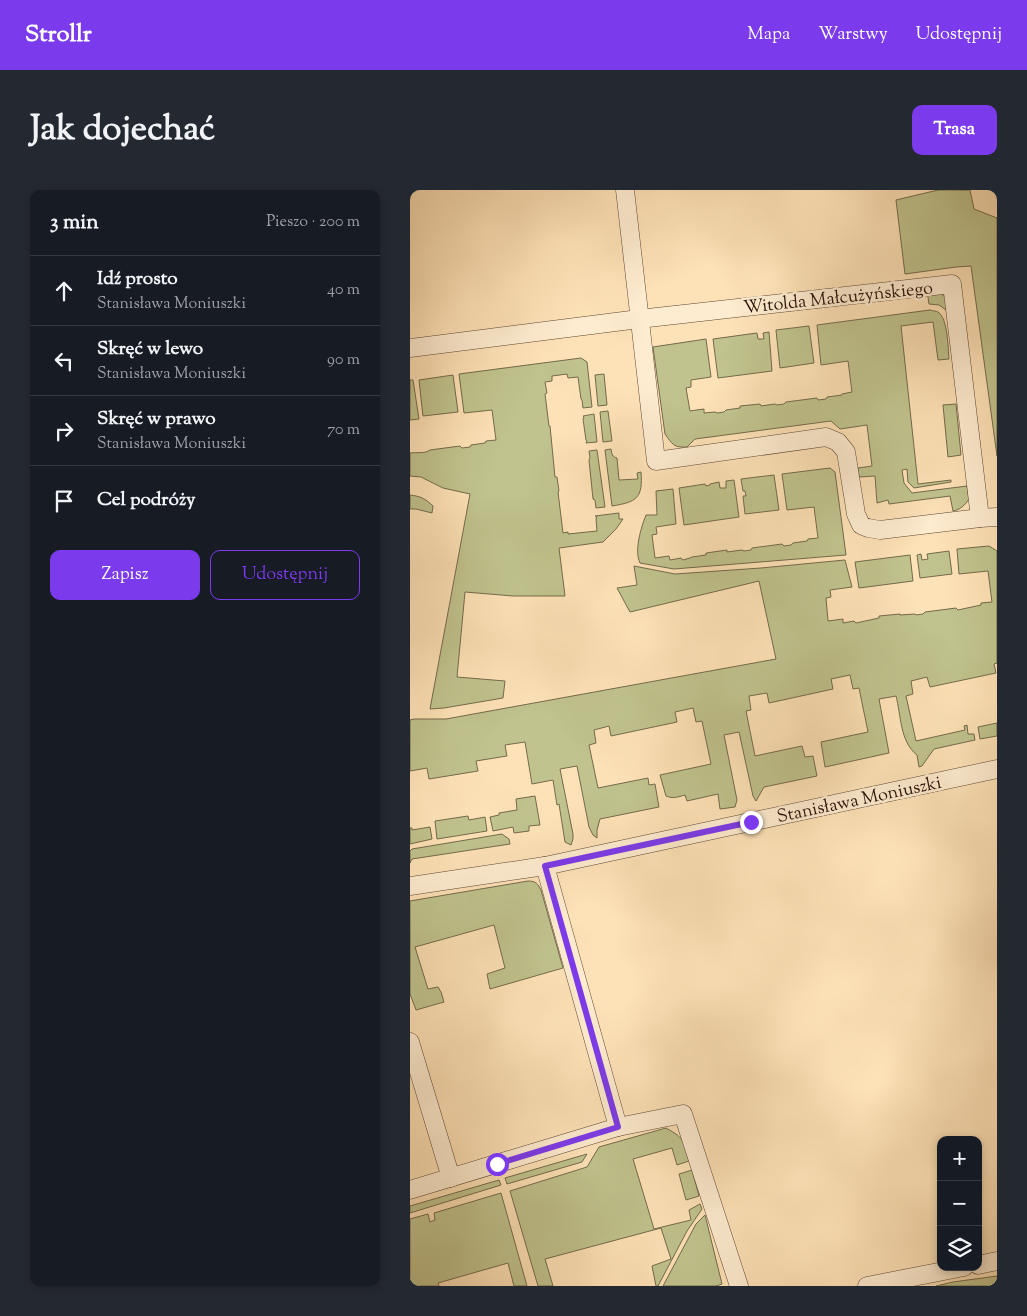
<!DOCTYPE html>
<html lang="pl">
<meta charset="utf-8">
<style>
:root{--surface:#171b24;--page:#242831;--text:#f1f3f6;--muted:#9ea1a6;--line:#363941;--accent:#7c3aed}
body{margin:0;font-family:"Sorts Mill Goudy",serif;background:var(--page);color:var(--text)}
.controls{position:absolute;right:15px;bottom:15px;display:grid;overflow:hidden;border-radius:10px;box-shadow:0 2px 8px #0003}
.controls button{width:45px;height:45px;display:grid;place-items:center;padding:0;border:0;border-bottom:1px solid var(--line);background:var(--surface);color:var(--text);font:25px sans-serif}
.stop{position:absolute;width:15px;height:15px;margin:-11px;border:4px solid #7c3aed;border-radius:50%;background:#fff}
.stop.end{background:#7c3aed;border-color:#fff;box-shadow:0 1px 5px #0008}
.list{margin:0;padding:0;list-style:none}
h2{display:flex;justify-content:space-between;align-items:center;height:65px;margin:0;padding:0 20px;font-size:21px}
h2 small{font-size:16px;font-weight:400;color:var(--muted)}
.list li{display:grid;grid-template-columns:32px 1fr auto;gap:15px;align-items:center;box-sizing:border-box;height:70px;padding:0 20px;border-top:1px solid var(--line)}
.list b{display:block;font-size:19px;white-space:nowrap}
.list p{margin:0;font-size:16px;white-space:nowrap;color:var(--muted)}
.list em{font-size:16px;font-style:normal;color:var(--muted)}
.actions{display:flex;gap:10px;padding:15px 20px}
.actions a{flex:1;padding:11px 0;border:1px solid var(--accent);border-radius:10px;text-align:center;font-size:18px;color:var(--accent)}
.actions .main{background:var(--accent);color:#fff}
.icon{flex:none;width:28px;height:28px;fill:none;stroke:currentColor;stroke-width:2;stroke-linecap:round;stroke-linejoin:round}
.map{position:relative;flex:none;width:587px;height:1096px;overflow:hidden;border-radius:10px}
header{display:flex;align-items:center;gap:30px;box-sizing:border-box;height:70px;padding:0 25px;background:var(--accent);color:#fff}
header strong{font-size:24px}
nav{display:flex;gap:28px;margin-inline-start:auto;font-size:18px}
.intro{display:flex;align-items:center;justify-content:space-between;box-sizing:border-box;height:120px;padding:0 30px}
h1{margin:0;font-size:35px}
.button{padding:12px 22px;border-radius:10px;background:var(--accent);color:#fff;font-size:18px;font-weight:700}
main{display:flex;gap:30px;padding:0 30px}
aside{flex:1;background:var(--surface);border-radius:10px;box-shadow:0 2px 8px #0003}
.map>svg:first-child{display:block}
.green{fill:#c0c38e;stroke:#746a4b}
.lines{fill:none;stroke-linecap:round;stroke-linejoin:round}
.street-casing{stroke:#5e4634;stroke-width:19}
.street{stroke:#feecd0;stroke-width:18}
.route{stroke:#7c3aed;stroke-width:6}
.labels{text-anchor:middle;stroke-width:5;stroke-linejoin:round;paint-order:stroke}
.street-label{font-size:18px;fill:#291208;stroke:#feecd0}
</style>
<header>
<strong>Strollr</strong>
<nav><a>Mapa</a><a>Warstwy</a><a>Udostępnij</a></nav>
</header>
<div class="intro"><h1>Jak dojechać</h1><a class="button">Trasa</a></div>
<main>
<aside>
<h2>3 min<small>Pieszo · 200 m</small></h2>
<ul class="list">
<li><svg class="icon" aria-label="ahead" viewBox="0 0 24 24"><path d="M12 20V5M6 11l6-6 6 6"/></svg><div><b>Idź prosto</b><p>Stanisława Moniuszki</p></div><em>40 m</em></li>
<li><svg class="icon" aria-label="left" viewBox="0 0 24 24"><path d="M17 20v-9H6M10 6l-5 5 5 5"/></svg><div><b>Skręć w lewo</b><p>Stanisława Moniuszki</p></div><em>90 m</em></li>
<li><svg class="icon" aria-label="right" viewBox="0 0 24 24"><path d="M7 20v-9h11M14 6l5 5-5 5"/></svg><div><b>Skręć w prawo</b><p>Stanisława Moniuszki</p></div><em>70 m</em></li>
<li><svg class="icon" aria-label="arrive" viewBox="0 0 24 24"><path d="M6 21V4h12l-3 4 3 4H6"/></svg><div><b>Cel podróży</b></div></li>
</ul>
<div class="actions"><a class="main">Zapisz</a><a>Udostępnij</a></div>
</aside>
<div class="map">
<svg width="587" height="1096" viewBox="0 0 587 1096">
<rect width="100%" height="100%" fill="#fee2b7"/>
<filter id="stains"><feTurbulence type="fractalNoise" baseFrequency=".004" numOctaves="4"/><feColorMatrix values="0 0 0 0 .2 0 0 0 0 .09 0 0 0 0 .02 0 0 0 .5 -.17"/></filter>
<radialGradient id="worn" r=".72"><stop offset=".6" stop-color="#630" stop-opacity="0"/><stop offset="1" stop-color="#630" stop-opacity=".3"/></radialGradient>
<!-- green -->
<g class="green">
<path d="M528,0H560L564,19L587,28V266L561,76L546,77L495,84L486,10Z"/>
<path d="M517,100C533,102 538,106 539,122L529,115L519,114Z"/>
<path d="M520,120C523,121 526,121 528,122C538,128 538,159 539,169L528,170L523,132L491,136L508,294L541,290V292L504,298L498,292L497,279L492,280L494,293L502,303L557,296L559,309C555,315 550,320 543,321L540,306L479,314L478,310L467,313L465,286L449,287L448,278L462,276L457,235L430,239L421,231L285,249L277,257C264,258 262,254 255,244L243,157L296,149L301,187L281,190V197L276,198L280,221L294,219V223L305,222L307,223L314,222L316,220L330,218V216L350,214L351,216L365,214L367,215L374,214L376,212L407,208L408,210L416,209L417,207L432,205V204L442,202L438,171L411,175L407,135Z"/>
<path d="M399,136L404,173L370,178L366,140Z"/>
<path d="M359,142L362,181L308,188L303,149L347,143L348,149H354L353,143Z"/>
<path d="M171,168L177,172L182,217L173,218L172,210L171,209L168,187L158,188L157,184L142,186V191L135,192L137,203L135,204L139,236H140L145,287H147L149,301L148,302L153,343L158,342V344L187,341L186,329L187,327L185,326L209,323V329H213L206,339L193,352L149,358L155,406H103L55,402L47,487L95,491L93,508L34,518L20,519L60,304L33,298L11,287L0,286V263C7,262 15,264 20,260L50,256L52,258L60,257L61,255L75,253L76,251L86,250L82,220L54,223L49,184Z"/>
<path d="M194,184L197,215L188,216L185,185Z"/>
<path d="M43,185L48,222L13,226L9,190Z"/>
<path d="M3,190L9,229L0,230V190Z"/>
<path d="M546,214L551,265L538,267L533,215Z"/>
<path d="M198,221L202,251L193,252L190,222Z"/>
<path d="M184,224L187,252L176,253L177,251L176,250L173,229L174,227L173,226Z"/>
<path d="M201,259C202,264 202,267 207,268L209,290L228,289L227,283L231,282C233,308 227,312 202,316L195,260Z"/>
<path d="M187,260L195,317L186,318L185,310L183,309L179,270L180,268L179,261Z"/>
<path d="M420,278L425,282L436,365L264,379L230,373C224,360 231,338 236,325H247L246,301L263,299L266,334L246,337L247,344L242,345L245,368L259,366L260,370L271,368L273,370L280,368L282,367L296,365V363L317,360V362L332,360L334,361L341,360L342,358L372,354L374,356L381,355L383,353L397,351L398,349L408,348L404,317L377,320L372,284Z"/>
<path d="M364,285L369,320L335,324L333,306H336L335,301H333L331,289Z"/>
<path d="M324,290L329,327L274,335L269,298L295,294L296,296L300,295V294L309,292L310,298H316V291Z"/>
<path d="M0,305C10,306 16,309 23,316L22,323L6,319H0Z"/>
<path d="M579,356L587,361V473L584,474L586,483L520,497L517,487L501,491L503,504L496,506L506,551L555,540L554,536L557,535L558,544H564L565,550L524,559L512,576L509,577L507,565C490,552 491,525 486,506L469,509L479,563L415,577L411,552L458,542L449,498L443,499L440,485L421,489L423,499L359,513L357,503L339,506L341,520L336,521L345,566L392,556L395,567L403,566L407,586L354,597L346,611L343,606L329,542L314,545L327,610L325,617L310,619L308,604L277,611L275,605C268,607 263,609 256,606L250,585L301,574L292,531L286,532L283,518L265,522L267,532L201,546L199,536L184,540L186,553L179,555L188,598L238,588L239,595L245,594L249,617L190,629L187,640V648L183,645L179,637L167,576L150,579L163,644V649L161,655L155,652L149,614L147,615L143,590L122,594L115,552L95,555L97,566L66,571L68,581L19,589L17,578L0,581V530L4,529H36L366,469L349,391L220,422L207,398L227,395L224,376L265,384L351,378L435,370L442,397L420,400L421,407L416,408L418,431L433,429V433L444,431L446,433L469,428V426L490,424V425L505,424L506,425L513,424L515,422L546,418L548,420L571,415V413L582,412L578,381L549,384L547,359Z"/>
<path d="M539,361L542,384L510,388L507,365L511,364L512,370L518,369L517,364Z"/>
<path d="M500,365L503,391L449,398L445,372Z"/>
<path d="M587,533V546L570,549L568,537Z"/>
<path d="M125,606L130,635L119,636V641L104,643L103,637L83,641L80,627L89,625V623L107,620L106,609Z"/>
<path d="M58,626L59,630L75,627L77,641L27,649L25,631Z"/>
<path d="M20,637L22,649L0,654V638H2V640Z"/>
<path d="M92,644L99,649L100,654L2,669L0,673V661L2,659Z"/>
<path d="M118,691C126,691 128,694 131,700L153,778L80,799L77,784L95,778L84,735L5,757L18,799L28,797L31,802L34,812L6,820L0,804V711Z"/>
<path d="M256,938C276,949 274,952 279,971L267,975L262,958L223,969L244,1039L281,1030L279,1020L290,1014L292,1019L277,1041L248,1096H246L242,1076L261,1069L251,1038L135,1069L143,1096H128L100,1001L177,977L189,957Z"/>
<path d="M177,964L172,972L97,994L95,988Z"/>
<path d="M282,980L289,1006L276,1010L269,984Z"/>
<path d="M89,990L91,995L0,1023V1016Z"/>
<path d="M91,1003L117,1096H104L98,1073L28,1093L29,1096H0V1029L18,1024L20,1032L25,1030L24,1023Z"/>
<path d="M295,1025L312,1094L306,1096H253L286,1034Z"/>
<path d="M587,1086V1096H526L543,1092Z"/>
</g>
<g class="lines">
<!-- street casing -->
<g class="street-casing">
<g id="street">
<path d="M215,0L246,271L416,247L428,252L436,262L446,324L451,335L458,338L470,340L570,328L587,327"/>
<path d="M0,158L229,129L542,94L570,328"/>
<path d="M135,676L208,937"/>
<path d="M0,696L135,676L587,579"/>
<path d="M0,852L41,988"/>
<path d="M0,1000L208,937L273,924L329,1096"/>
<path d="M568,1075L587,1071"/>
<path d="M457,1096L554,1077"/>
</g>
</g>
<!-- street -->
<use href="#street" class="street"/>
</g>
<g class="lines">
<!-- route -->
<path class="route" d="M87,974L208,937L135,676L341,632"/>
</g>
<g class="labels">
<!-- street labels -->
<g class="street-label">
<text transform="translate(428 107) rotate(-6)" y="6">Witolda Małcużyńskiego</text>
<text transform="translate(449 609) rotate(-12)" y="6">Stanisława Moniuszki</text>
</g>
</g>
<rect width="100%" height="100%" filter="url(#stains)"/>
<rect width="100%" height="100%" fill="url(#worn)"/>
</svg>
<div class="controls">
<button>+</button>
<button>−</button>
<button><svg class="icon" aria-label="layers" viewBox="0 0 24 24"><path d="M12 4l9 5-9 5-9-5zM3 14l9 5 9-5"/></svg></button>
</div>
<div class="stop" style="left:87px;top:974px"></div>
<div class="stop end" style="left:341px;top:632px"></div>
</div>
</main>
